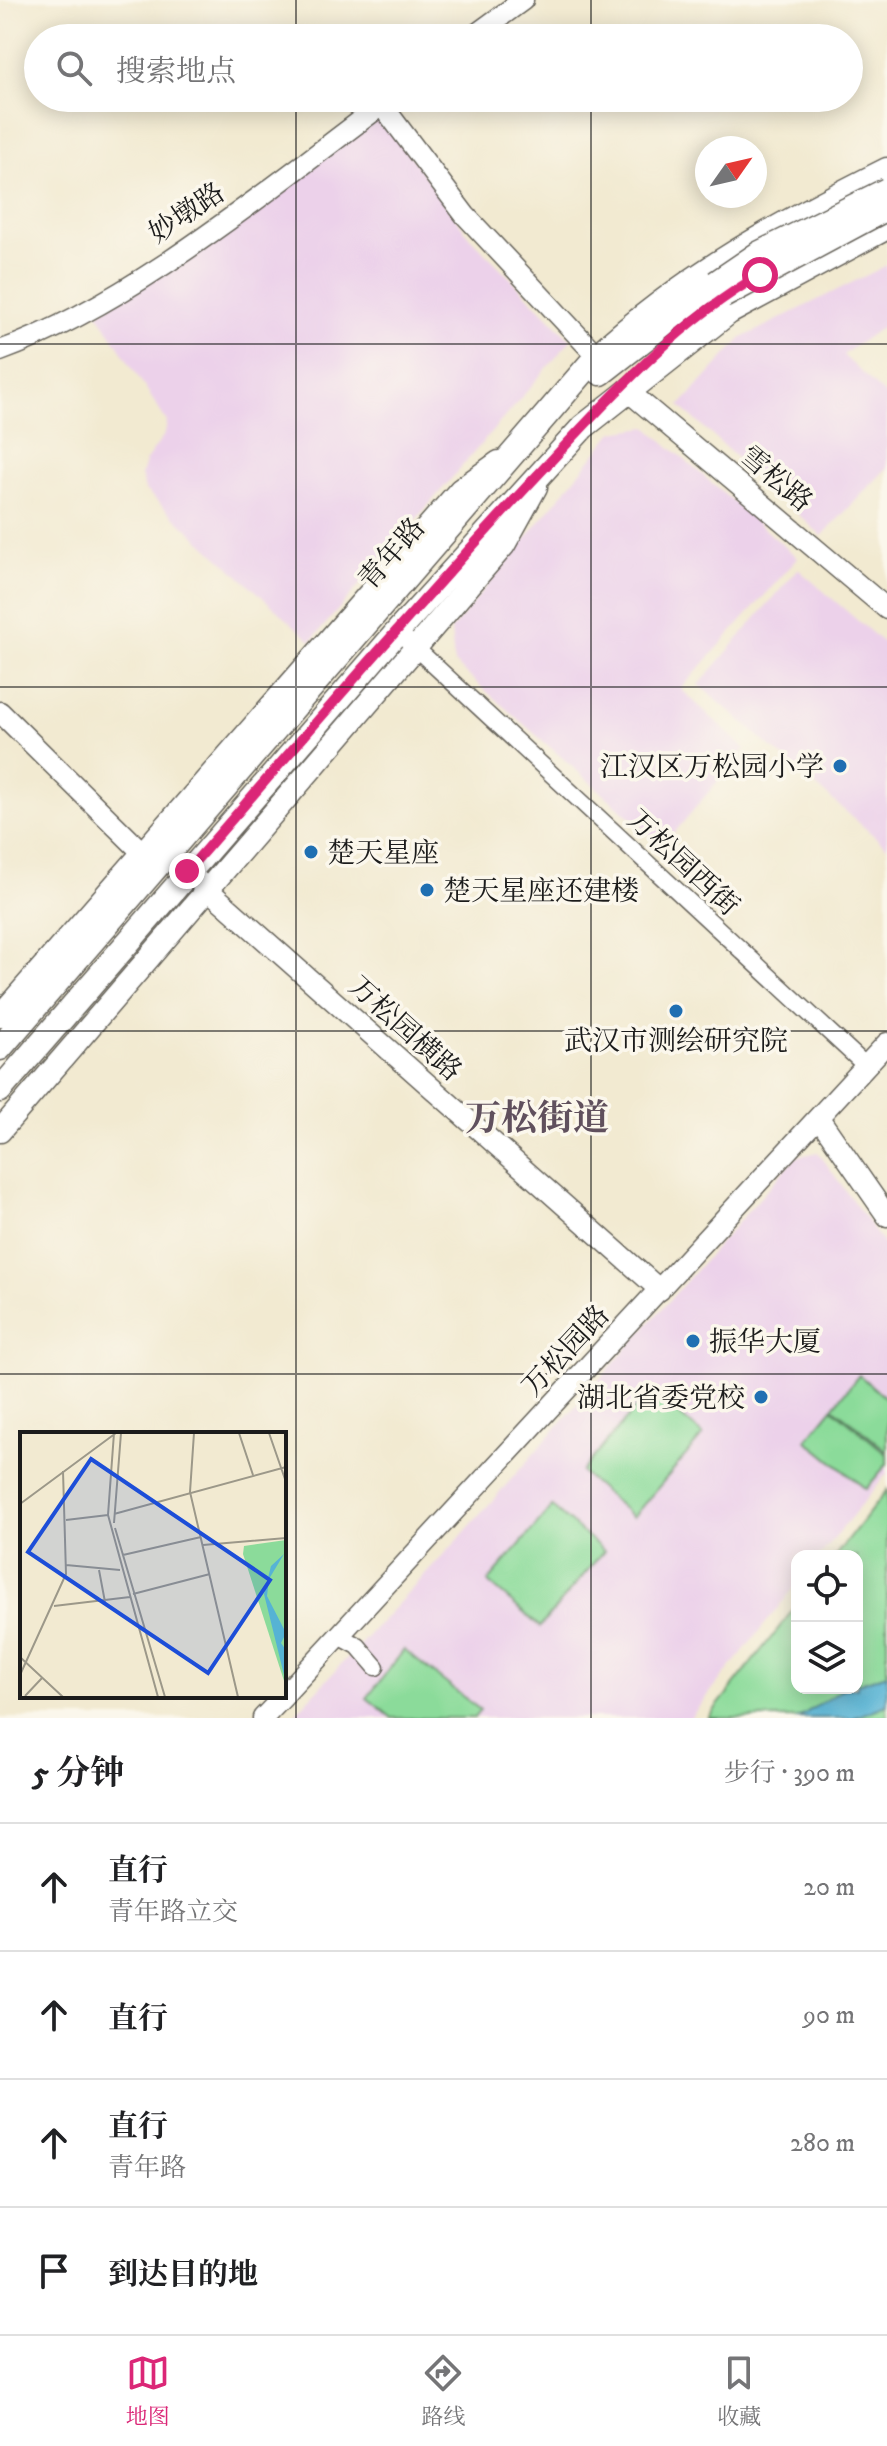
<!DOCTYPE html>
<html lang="zh">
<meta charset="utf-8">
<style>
:root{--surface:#fff;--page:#f2f2f2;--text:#202124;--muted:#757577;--line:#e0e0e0;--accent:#db2777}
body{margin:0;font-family:"IM FELL DW Pica","Noto Serif SC",serif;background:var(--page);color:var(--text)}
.controls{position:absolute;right:24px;bottom:24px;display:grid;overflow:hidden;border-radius:16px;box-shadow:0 4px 20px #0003}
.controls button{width:72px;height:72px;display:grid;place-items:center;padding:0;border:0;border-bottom:2px solid var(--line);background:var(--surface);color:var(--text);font:40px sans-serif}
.compass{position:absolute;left:695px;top:136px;width:72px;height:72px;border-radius:50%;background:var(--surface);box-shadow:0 4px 20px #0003;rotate:56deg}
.stop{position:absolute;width:24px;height:24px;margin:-18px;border:6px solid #db2777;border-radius:50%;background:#fff}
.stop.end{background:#db2777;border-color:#fff;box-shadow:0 2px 8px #0008}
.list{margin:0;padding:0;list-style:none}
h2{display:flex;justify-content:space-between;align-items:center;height:104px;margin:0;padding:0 32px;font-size:34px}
h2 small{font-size:26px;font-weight:400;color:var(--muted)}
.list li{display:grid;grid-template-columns:52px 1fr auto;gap:24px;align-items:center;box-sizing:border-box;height:128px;padding:0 32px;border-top:2px solid var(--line)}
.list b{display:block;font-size:30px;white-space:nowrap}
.list p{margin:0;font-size:26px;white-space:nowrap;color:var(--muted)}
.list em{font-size:26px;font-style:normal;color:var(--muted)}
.icon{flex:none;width:44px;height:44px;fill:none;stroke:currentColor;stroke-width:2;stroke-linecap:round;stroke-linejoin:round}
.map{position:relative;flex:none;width:887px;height:1718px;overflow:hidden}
.search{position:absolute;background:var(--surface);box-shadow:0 4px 20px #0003;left:24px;right:24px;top:24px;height:88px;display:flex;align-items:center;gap:20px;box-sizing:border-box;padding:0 28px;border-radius:44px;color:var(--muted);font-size:30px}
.sheet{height:616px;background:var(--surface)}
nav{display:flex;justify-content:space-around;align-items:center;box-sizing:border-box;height:112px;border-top:2px solid var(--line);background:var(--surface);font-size:22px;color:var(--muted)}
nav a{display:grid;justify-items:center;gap:4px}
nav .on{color:var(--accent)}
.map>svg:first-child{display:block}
.built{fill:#ecd1ea}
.green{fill:#8bdb9a;stroke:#547c5b;stroke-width:2}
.water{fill:#56b3d4;stroke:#396878;stroke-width:2}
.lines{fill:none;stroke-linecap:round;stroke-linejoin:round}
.minor-casing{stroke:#67645b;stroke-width:19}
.tertiary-casing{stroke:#67645b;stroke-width:23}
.secondary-casing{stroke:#67645b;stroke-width:25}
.primary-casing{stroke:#67645b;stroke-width:27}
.minor{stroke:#fff;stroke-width:16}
.tertiary{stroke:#fff;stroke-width:20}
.secondary{stroke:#fff;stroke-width:22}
.primary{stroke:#fff;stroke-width:24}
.primary-bridge-casing{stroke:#67645b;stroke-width:27;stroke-linecap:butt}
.primary-bridge{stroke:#fff;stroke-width:24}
.route{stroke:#db2777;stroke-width:10}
.grid{fill:none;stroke:#1c1c1c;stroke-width:2;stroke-opacity:0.55}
.poi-dot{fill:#1f6fb2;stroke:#fbf7ec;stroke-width:3}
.labels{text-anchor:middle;stroke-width:7;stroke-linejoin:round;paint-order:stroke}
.street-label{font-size:28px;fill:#1c1c1c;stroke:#fbf7ec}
.poi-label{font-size:28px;fill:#1c1c1c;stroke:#fbf7ec;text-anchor:start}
.district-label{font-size:36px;font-weight:bold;fill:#60505d;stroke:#fbf7ec}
.inset-road{fill:none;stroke:#9c9889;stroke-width:2}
.view{fill:#1d4ed8;fill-opacity:0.15;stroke:#1d4ed8;stroke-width:4}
.inset-edge{fill:none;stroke:#1c1c1c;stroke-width:4}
</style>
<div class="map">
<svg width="887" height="1718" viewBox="0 0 887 1718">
<rect width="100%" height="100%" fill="#fbf7ec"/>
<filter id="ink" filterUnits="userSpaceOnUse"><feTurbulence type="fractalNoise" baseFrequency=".0125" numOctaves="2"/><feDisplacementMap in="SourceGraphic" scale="16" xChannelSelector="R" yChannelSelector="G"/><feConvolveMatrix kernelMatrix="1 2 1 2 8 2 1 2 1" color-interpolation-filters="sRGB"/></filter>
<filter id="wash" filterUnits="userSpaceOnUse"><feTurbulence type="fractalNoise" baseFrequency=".006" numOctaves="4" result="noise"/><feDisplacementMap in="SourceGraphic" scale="32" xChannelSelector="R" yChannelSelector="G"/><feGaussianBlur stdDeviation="1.8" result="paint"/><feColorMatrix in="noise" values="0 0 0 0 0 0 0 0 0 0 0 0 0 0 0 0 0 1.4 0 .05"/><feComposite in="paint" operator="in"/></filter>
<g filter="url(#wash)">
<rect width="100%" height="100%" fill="#f2ead1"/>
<!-- built -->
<g class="built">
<path d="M381,116L469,236L571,340L311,641L145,490L141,475L145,462L165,434L167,422L98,314Z"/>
<path d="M887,265V323L843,355L887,397V468L822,536L680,406L742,338Z"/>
<path d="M647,427L798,558L681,689L745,749L663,846L454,663L451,630L613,432Z"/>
<path d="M798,569L887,646V847L699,685Z"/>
<path d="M818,1152L887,1249V1473L820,1556H797V1584L690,1718H291L454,1544L796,1157Z"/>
</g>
<!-- green -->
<g class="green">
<path d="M859,1375L887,1399V1451L833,1407Z"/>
<path d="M651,1390L703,1435L633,1517L581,1472Z"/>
<path d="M832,1408L887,1454V1464L866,1489L806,1440Z"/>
<path d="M887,1490V1718H708L797,1605V1688H857V1556H835Z"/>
<path d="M552,1507L604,1551L540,1627L488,1582Z"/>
<path d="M404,1650L480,1710L474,1718H392L367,1698Z"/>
</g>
<!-- water -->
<path class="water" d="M887,1674V1705L853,1718H798L843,1689L857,1688V1684Z"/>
</g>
<g filter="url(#ink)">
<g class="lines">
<!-- minor casing -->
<g class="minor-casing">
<g id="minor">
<path d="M407,640L866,1066"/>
<path d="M339,1636L358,1646L376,1667"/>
</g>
</g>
<!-- tertiary casing -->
<g class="tertiary-casing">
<g id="tertiary">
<path d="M471,38L523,0"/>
<path d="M382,105L465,215L597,356"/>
<path d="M0,351C134,303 276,183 391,98"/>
<path d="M629,392L887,609"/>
<path d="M0,712L154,864"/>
<path d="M187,871L660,1290"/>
<path d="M819,1118L887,1216"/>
<path d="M284,1695L887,1043"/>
<path d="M263,1718L284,1696"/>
</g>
</g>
<!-- secondary casing -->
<g class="secondary-casing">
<g id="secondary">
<path d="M0,1016L460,490L499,462"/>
<path d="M0,1131L504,545L536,487"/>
</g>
</g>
<!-- primary casing -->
<g class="primary-casing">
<g id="primary">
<path d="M601,373L716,283"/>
<path d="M0,1048L597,356C683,276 783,222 887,170"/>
<path d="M0,1090L398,631L583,427L729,312L887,227"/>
</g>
</g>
<!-- minor -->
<use href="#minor" class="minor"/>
<!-- tertiary -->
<use href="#tertiary" class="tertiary"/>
<!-- secondary -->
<use href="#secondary" class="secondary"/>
<!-- primary -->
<use href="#primary" class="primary"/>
<!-- primary-bridge casing -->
<g class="primary-bridge-casing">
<g id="primary-bridge">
<path d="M716,283L760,253L887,190"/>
<path d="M723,296L887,208"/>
</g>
</g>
<!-- primary-bridge -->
<use href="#primary-bridge" class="primary-bridge"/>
</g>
</g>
<g class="lines" filter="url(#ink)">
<!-- route -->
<path class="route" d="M187,871C301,740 414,608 532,481C603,406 670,327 760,275"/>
</g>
<!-- grid -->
<path class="grid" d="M296,0V38M591,0V38M296,98V1718M591,98V1718M0,344H887M0,687H887M0,1031H887M0,1374H887"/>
<!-- markers -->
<g class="poi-dot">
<circle cx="840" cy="766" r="8"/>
<circle cx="311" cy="852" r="8"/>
<circle cx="427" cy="890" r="8"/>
<circle cx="676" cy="1011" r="8"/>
<circle cx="693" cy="1341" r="8"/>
<circle cx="761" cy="1397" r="8"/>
</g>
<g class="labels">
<!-- street labels -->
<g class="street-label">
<text transform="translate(186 212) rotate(-34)" y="10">妙墩路</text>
<text transform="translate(777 478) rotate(40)" y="10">雪松路</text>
<text transform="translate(391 553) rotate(-49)" y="10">青年路</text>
<text transform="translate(684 862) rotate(43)" y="10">万松园西街</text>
<text transform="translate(406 1028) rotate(42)" y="10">万松园横路</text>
<text transform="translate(565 1350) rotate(-47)" y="10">万松园路</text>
</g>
<!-- poi labels -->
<g class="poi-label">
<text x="824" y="776" text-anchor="end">江汉区万松园小学</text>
<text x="327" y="862">楚天星座</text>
<text x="443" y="900">楚天星座还建楼</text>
<text x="676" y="1050" text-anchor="middle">武汉市测绘研究院</text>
<text x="709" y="1351">振华大厦</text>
<text x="745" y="1407" text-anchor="end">湖北省委党校</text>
</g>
<!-- district labels -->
<g class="district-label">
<text x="537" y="1130">万松街道</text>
</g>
</g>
<!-- overview -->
<g transform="translate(20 1432)">
<rect width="266" height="266" fill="#f2ead1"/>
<path d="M266,108V255L223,122L224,114Z" fill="#8bdb9a"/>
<path d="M264,122L249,147L247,164L266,201L261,211L266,218V251L244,162L251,134Z" fill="#56b3d4"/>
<path class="inset-road" d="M94,1L88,83L138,265M174,1L170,60L218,265M219,1L233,43M249,1L266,50M0,72L96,1M94,82L266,35M46,88L88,83M94,91L101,1M95,96L145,265M183,113L266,106M103,123L181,105M46,133L100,138M79,138L85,170M113,162L190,142M34,174L110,165M0,225L43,265M0,243L46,142L43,39M5,264L22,246"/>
<path class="view" d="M71,27L250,148L188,241L8,120Z"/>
<rect width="266" height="266" class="inset-edge"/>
</g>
</svg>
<div class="controls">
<button><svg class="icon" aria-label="locate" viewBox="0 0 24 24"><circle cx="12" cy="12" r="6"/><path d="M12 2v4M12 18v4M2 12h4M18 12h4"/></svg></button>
<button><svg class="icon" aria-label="layers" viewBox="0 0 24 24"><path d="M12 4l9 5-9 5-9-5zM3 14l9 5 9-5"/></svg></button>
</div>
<svg class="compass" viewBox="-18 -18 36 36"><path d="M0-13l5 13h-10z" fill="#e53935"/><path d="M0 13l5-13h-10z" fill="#757577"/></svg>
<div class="stop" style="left:760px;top:275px"></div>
<div class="stop end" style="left:187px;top:871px"></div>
<div class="search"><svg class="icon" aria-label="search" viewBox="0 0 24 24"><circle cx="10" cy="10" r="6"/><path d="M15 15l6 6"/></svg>搜索地点</div>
</div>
<section class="sheet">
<h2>5 分钟<small>步行 · 390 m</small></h2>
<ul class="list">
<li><svg class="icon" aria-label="ahead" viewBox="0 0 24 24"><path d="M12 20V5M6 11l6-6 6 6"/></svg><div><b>直行</b><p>青年路立交</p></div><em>20 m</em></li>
<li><svg class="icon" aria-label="ahead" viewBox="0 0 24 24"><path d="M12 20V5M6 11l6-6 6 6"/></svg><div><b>直行</b></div><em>90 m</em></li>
<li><svg class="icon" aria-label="ahead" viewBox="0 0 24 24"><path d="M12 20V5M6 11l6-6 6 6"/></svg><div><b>直行</b><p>青年路</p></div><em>280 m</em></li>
<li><svg class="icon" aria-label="arrive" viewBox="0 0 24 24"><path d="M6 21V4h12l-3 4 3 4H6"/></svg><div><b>到达目的地</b></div></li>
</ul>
</section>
<nav>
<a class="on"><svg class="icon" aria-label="map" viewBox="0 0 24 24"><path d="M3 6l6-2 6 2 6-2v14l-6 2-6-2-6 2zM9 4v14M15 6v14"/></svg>地图</a>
<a><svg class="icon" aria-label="directions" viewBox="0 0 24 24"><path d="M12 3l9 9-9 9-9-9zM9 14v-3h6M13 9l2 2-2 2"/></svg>路线</a>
<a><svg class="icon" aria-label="saved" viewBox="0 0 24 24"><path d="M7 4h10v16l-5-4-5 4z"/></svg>收藏</a>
</nav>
